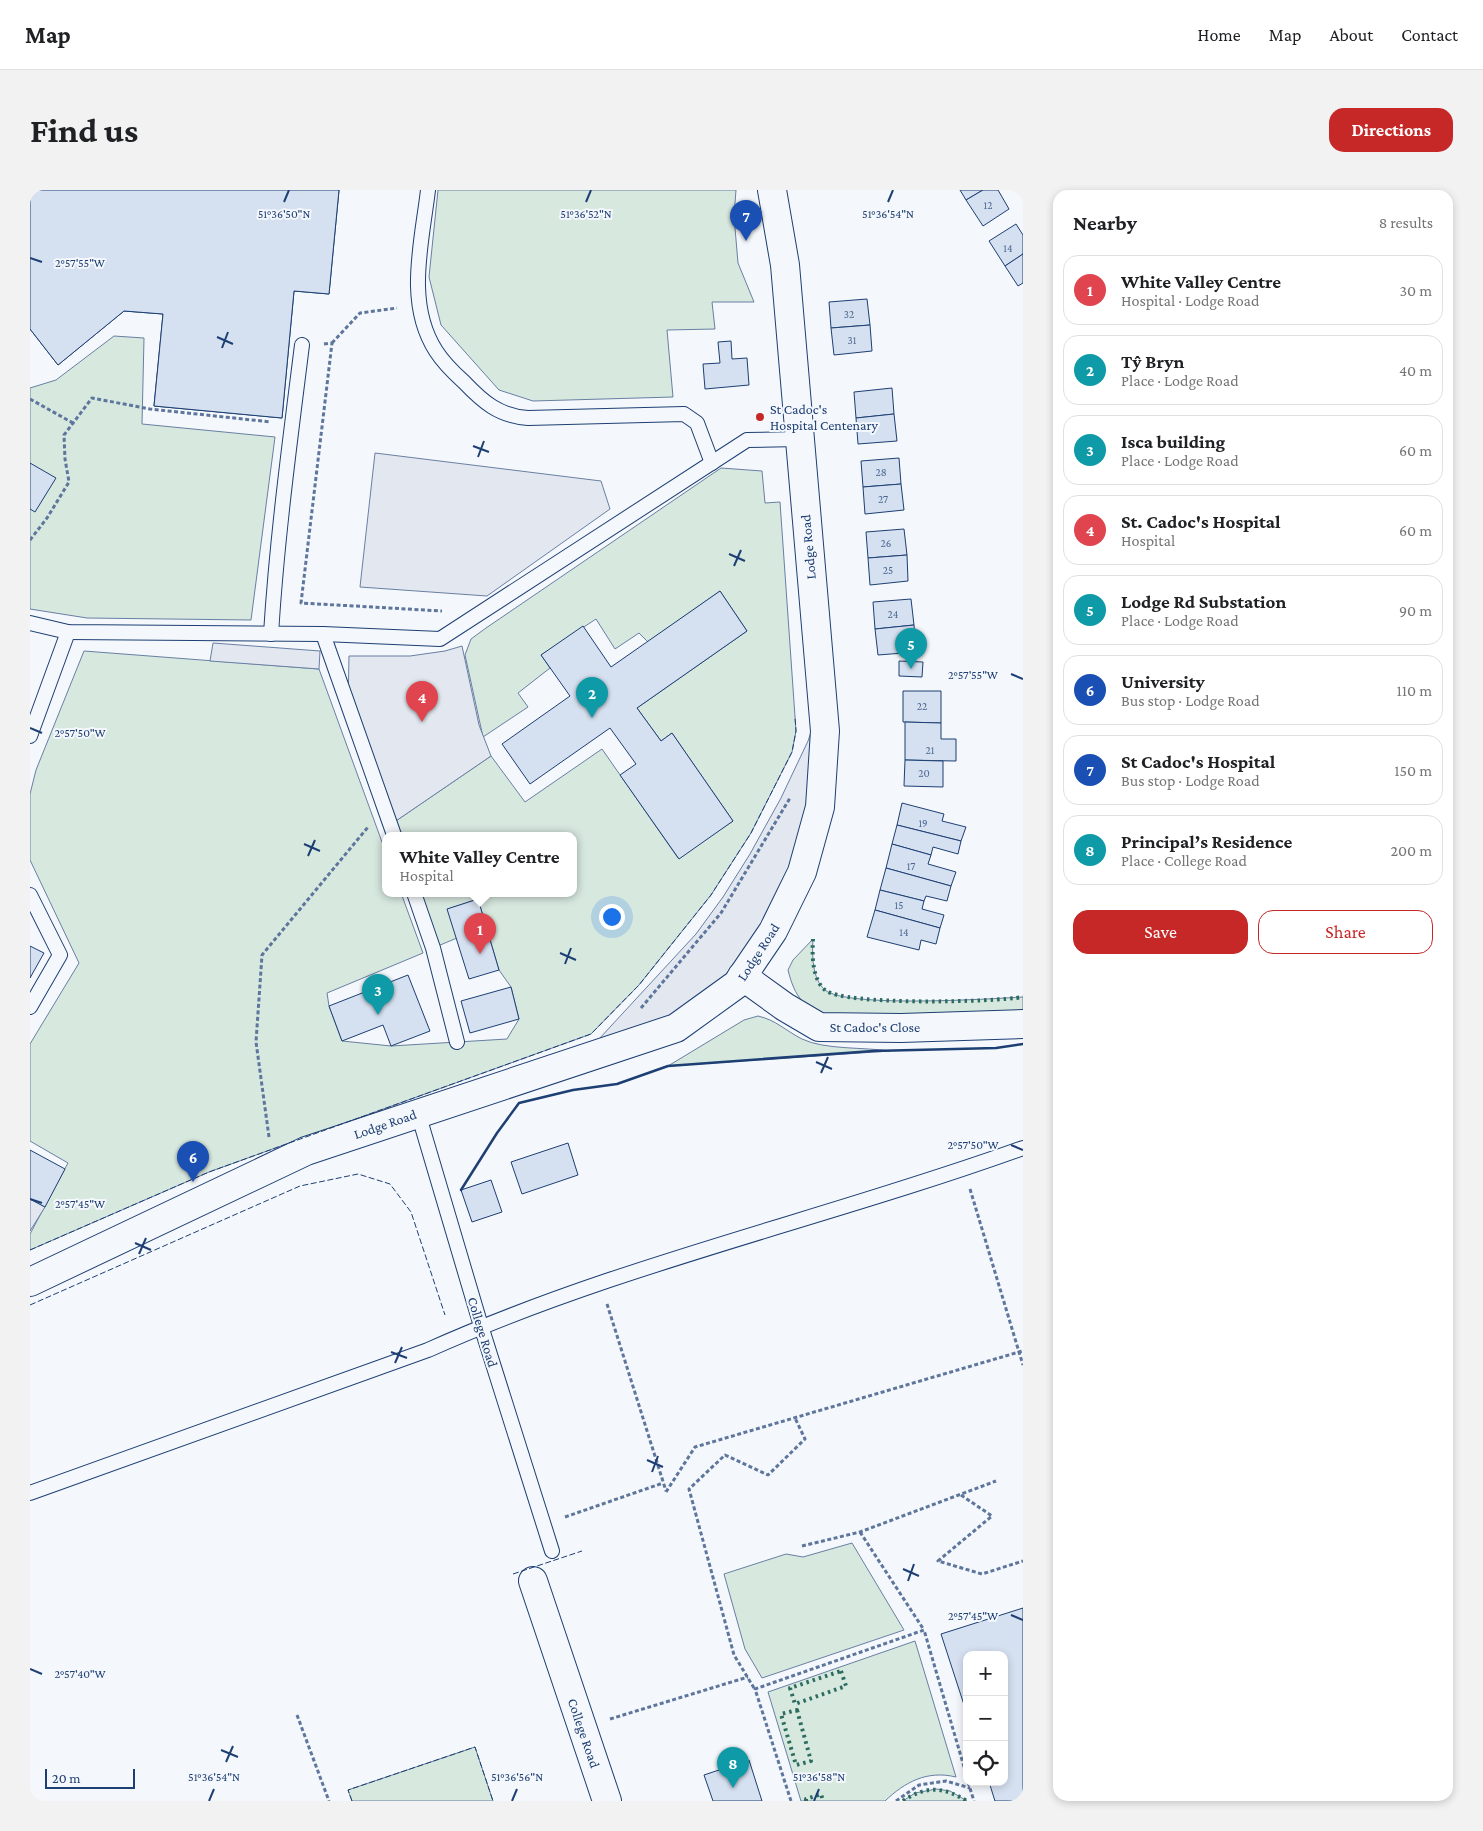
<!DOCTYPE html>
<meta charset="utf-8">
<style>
:root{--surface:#fff;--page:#f2f2f2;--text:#202124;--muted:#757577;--line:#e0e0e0;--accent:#c62828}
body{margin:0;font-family:"Crimson Pro",serif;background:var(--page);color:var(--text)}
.controls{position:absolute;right:15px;bottom:15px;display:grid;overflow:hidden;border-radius:10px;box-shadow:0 2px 8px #0003}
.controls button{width:45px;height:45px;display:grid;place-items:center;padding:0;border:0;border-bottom:1px solid var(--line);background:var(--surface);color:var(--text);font:25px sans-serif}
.scale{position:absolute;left:15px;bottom:12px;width:90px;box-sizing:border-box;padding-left:5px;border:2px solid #1d3f73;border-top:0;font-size:14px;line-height:18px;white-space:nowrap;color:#1d3f73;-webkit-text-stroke:4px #f4f7fb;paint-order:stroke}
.you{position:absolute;left:581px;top:726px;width:18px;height:18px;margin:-12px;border:4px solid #fff;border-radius:50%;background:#1a73e8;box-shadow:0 0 0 8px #1a73e833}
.badge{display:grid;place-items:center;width:32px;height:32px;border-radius:50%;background:var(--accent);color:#fff;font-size:16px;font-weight:700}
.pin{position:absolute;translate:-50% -41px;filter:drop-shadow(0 1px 2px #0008)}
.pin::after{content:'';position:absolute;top:26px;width:18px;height:15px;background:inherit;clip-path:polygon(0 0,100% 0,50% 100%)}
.popup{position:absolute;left:352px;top:642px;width:195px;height:65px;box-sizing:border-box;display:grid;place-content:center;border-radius:10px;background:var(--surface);filter:drop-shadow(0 1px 4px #0005);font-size:16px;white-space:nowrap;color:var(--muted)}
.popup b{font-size:19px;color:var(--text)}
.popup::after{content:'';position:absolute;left:50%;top:100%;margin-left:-10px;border:10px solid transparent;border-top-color:var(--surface)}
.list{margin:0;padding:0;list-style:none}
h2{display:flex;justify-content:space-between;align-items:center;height:65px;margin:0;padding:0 20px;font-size:21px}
h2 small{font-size:16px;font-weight:400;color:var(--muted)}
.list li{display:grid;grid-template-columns:32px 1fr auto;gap:15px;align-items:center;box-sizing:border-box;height:70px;margin:0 10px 10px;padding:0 10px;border:1px solid var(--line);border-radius:15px}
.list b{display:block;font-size:19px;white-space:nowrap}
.list p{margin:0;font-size:16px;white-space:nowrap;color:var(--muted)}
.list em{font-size:16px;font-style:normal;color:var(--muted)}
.actions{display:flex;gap:10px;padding:15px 20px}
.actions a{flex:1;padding:11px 0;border:1px solid var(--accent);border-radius:15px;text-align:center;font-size:18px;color:var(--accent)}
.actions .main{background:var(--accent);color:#fff}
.icon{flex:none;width:28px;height:28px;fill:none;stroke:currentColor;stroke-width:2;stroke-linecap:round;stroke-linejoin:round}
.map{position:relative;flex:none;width:993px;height:1611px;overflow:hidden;border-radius:15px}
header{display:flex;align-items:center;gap:30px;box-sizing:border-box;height:70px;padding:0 25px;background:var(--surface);border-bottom:1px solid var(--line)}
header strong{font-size:24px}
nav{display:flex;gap:28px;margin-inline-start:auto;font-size:18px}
.intro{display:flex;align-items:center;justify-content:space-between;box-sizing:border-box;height:120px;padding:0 30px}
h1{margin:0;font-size:35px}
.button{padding:12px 22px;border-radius:15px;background:var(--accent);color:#fff;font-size:18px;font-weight:700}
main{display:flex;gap:30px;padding:0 30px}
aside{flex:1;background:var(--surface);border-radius:15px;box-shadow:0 2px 8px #0003}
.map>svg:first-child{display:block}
.green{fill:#d7e8df;stroke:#687fa3}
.parking{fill:#e3e8f0;stroke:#687fa3}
.building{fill:#d5e0f0;stroke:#1d3f73}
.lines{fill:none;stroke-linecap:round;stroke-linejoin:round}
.lane-casing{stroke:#1d3f73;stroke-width:16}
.street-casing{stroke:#1d3f73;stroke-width:30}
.secondary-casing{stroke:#1d3f73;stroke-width:30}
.path{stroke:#5e769c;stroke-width:3;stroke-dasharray:4 2.5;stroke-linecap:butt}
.lane{stroke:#f4f7fb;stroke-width:14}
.street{stroke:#f4f7fb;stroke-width:28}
.secondary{stroke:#f4f7fb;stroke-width:28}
.hedge{stroke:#2c6c60;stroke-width:4;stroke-dasharray:2.5 4;stroke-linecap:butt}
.fence{stroke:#1d3f73;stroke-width:1;stroke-dasharray:6 2.5;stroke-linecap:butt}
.wall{stroke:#1d3f73;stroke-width:2.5}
.ticks{fill:none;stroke:#1d3f73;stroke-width:2}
.poi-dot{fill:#c62828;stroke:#f4f7fb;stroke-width:2}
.labels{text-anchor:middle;stroke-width:4;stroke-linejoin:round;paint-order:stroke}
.number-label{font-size:11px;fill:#4b6792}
.poi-label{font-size:14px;fill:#1d3f73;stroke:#f4f7fb;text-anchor:start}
.street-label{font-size:14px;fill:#1d3f73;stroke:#f4f7fb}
.ticks-label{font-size:12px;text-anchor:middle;fill:#1d3f73;stroke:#f4f7fb;stroke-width:4;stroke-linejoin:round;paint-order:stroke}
</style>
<header>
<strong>Map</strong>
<nav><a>Home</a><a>Map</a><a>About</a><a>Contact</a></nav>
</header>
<div class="intro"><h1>Find us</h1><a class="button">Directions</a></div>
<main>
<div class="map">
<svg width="993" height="1611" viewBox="0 0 993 1611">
<rect width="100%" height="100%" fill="#f4f7fb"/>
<!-- green -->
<g class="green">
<path d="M408,0H706L704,26L708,73L724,112H682L685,139L637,140L643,207L503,211L469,200L411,135L399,87Z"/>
<path d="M84,146L114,148L112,234L245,247L221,430L57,428L0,419V198L26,190Z"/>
<path d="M691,278L732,281L735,313L750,312L766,541L762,562L721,643L681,705L609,795L561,844L179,982L0,1060V1044L38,973L0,951V854L49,773L0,670V604L6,580L54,461L289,479L356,663V703H371L393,763L297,803L299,816L312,851L361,856L477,849L489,829L481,797L469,780L448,709L418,719L427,748L403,758L384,703H544V645H364L360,635L461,566L495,612L572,559L648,668L703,631L642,543L631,551L607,518L717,441L690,401L618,452L609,443L585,459L566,429L511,465L520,478L488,503L498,517L453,547L435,465L441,449L456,438Z"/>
<path d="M783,749C782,765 782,789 795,800C817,818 958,809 993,807V822L801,828C774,818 765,808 758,780L763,770Z"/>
<path d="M728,826C746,830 756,841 772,849C795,860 834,857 860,861L638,876L714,830Z"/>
<path d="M822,1353L874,1440L732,1488L715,1459L694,1384L756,1364L773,1367Z"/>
<path d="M885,1451L926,1587C897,1580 875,1592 855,1611H771L738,1502Z"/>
<path d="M445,1557L463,1611H322L318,1600Z"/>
<path d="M906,1599L920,1601L937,1611H873L885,1603Z"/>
</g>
<!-- parking -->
<g class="parking">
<path d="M345,263L571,291L580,319L457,406L330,397Z"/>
<path d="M183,453L290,461L289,479L180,471Z"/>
<path d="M432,456L449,535L461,566L360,635L318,517L319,466H380L415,461Z"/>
<path d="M791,512L790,617L743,741L646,838L569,849L666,744L693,707L720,664L751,608L778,551Z"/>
<path d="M0,1009L15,1017L0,1041Z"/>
</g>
<!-- building -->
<g class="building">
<path d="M0,0H55L120,89L184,91L192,0H309L299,104L264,101L252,228L124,216L133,124L94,121L28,175L0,139Z"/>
<path d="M0,0H309L299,104L264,101L252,228L124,216L133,124L94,121L28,175L0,139Z"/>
<path d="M930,0H953L936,10Z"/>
<path d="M953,0H968L979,19L953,36L936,10Z"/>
<path d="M986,34L993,45V64L975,76L959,51Z"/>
<path d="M993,64V93L988,96L975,76Z"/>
<path d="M837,109L840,135L801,138L799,112Z"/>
<path d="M840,135L842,161L804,165L801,138Z"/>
<path d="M701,151L702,169L717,168L719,195L675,199L673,174L690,173L688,152Z"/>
<path d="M862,198L864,224L826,228L824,202Z"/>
<path d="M864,224L867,251L828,254L826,228Z"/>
<path d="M869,268L871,294L833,297L831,271Z"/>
<path d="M0,273L26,288L5,322L0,319Z"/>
<path d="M871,294L874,320L835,324L833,297Z"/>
<path d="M874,339L877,365L838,368L836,342Z"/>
<path d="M877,365L878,391L840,395L838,368Z"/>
<path d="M690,401L717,441L607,518L631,551L642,543L703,631L649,669L590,585L606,574L580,538L500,594L472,554L540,506L511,465L553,436L581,477Z"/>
<path d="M881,409L884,435L845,439L843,412Z"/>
<path d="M884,435L886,462L848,465L845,439Z"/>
<path d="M869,471L893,472L892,487L869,486Z"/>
<path d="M873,501H911V533L873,532Z"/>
<path d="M875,532L911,533V549H926V571L875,570Z"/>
<path d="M875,570L913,571V597L874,596Z"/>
<path d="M872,613L914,624L912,631L936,637L931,651L867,635Z"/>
<path d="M867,635L931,651L928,664L903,657L901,665L862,654Z"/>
<path d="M862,654L901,665L898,674L926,682L921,696L856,678Z"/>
<path d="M856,678L921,696L917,711L896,706L894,711L850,700Z"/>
<path d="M850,700L894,711L892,719L914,725L910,738L845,720Z"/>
<path d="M448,709L469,780L439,789L417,719Z"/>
<path d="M845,720L910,738L906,754L891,750L889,760L837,747Z"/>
<path d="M0,756L14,763L0,788Z"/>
<path d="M378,785L400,841L361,856L353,835L312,851L299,816Z"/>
<path d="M481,797L489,829L440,843L431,811Z"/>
<path d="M538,953L548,985L492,1004L481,972Z"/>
<path d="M0,960L35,979L15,1017L0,1009Z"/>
<path d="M461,990L472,1022L442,1032L431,1000Z"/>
<path d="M993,1418V1611H965L959,1592H974V1465H937V1524L911,1444Z"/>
<path d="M719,1570L732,1611H683L674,1585Z"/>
</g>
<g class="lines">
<!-- lane casing -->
<g class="lane-casing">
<g id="lane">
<path d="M398,0C392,52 375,113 406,161C413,172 424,183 434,192C453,212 469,226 498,228L654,224L667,233L682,273"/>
<path d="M0,433L38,442L293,444L410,449L717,250L770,249"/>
<path d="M241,444C247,347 260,251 272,155"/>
<path d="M293,444L364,645"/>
<path d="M0,546L38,442"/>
<path d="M384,703L403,758L427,852"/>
<path d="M0,705L30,765L0,817"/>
<path d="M388,923L451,1136L522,1361"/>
<path d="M0,1303L398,1160C590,1074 796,1029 993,958"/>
</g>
</g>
<!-- street casing -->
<g class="street-casing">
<g id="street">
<path d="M712,786L755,817L789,837L871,838L993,834"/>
<path d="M503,1391L577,1611"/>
</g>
</g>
<!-- secondary casing -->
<g class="secondary-casing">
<path id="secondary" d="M0,1092L276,961L646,838L707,794L743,741L772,682L790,617L795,541L755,75L742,0"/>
</g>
<!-- path -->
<g class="path">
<path d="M302,153L330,123L367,118"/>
<path d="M294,154L302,153L271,413L412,421"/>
<path d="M0,209L43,233"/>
<path d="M0,350L17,328L39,292L35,269L34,245L62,208L120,219L241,232"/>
<path d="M611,818L691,723L760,608"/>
<path d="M239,947L226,852L232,765L338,637"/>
<path d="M940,999L989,1162L993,1161"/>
<path d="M577,1114L636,1301"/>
<path d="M636,1302L665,1257L989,1162L993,1175"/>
<path d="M931,1305L962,1326L908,1371L952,1384L993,1371"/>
<path d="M535,1327L633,1293"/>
<path d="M830,1342L894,1440"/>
<path d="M772,1356L830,1342L966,1291"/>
<path d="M724,1498L704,1465L659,1299L695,1265L738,1285L775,1249L765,1228"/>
<path d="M267,1525L299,1611"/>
<path d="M580,1529L718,1487"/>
<path d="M938,1592L944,1611"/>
<path d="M761,1611L725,1499L894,1440L937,1587"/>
<path d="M866,1611L889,1595L916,1591L940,1598"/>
</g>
<!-- lane -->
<use href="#lane" class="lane"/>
<!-- street -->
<use href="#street" class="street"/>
<!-- secondary -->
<use href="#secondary" class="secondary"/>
<!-- hedge -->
<g class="hedge">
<path d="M783,749C782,765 782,789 795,800C814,816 965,812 993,807"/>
<path d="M811,1481L816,1496L765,1514L760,1498Z"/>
<path d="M767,1520L781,1571L766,1575L751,1524Z"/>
<path d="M776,1611V1609L791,1604L793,1611"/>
<path d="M873,1611C897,1595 913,1597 937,1611"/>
</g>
<!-- fence -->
<g class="fence">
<path d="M0,1060L179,982L561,844L609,795L681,705L721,643L762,562L766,541L765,527"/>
<path d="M0,1115L270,996L328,984L360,994L381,1022L415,1125"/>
<path d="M483,1384L552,1361"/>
<path d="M322,1611L318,1600L445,1557L463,1611"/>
</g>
<!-- wall -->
<path class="wall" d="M431,1000L467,943L489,913L543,900L587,894L638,876L843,861L966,858L993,854"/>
</g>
<!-- ticks -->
<path class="ticks" d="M254,12L259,0M556,12L561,0M858,12L863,0M0,68L12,72M187,147L203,154M192,158L198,142M443,256L459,262M448,267L454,251M699,364L715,371M704,376L711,360M981,484L993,489M0,538L12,543M274,654L290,661M278,666L285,650M530,763L546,770M535,774L541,758M786,872L802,879M791,883L798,867M981,955L993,960M0,1009L12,1013M105,1053L121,1060M109,1064L116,1048M361,1162L377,1168M365,1173L372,1157M617,1270L633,1277M622,1282L628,1266M873,1379L889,1386M878,1391L884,1374M981,1425L993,1430M0,1479L12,1484M191,1560L208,1567M196,1572L203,1556M179,1611L184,1599M482,1611L487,1599M784,1611L789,1599"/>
<!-- markers -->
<circle class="poi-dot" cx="730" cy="227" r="5"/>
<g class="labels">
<!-- number labels -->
<g class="number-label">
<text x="958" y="19">12</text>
<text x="978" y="62">14</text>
<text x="819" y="128">32</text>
<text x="822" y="154">31</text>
<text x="851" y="286">28</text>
<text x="853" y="313">27</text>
<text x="856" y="357">26</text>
<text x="858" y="384">25</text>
<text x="863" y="428">24</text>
<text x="892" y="520">22</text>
<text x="900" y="564">21</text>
<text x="894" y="587">20</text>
<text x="893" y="637">19</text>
<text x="881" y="680">17</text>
<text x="869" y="719">15</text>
<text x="874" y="746">14</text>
</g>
<!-- poi labels -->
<g class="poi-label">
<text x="740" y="224">St Cadoc's<tspan x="740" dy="16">Hospital Centenary</tspan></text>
</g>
<!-- street labels -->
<g class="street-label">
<text transform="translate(778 357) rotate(-95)" y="5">Lodge Road</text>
<text transform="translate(728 762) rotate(-57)" y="5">Lodge Road</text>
<text x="845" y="842">St Cadoc's Close</text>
<text transform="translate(355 934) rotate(-19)" y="5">Lodge Road</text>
<text transform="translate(453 1142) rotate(73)" y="5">College Road</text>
<text transform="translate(554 1543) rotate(71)" y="5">College Road</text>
</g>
</g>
<g class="ticks-label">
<text x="254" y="28">51°36'50"N</text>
<text x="556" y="28">51°36'52"N</text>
<text x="858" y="28">51°36'54"N</text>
<text x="50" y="77">2°57'55"W</text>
<text x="943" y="489">2°57'55"W</text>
<text x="50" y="547">2°57'50"W</text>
<text x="943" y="959">2°57'50"W</text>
<text x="50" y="1018">2°57'45"W</text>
<text x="943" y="1430">2°57'45"W</text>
<text x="50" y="1488">2°57'40"W</text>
<text x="184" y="1591">51°36'54"N</text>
<text x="487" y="1591">51°36'56"N</text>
<text x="789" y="1591">51°36'58"N</text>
</g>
</svg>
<div class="controls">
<button>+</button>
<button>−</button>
<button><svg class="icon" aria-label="locate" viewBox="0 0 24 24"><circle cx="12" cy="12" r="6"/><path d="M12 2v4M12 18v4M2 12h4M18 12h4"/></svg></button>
</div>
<div class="scale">20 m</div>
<div class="you"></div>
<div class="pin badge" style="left:450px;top:764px;background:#e0444e">1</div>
<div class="popup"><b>White Valley Centre</b>Hospital</div>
<div class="pin badge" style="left:562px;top:528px;background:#0f9aa8">2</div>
<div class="pin badge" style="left:348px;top:825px;background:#0f9aa8">3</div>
<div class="pin badge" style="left:392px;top:532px;background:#e0444e">4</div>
<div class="pin badge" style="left:881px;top:479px;background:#0f9aa8">5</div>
<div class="pin badge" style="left:163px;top:992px;background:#1a4fb4">6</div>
<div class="pin badge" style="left:716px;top:51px;background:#1a4fb4">7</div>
<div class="pin badge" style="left:703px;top:1598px;background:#0f9aa8">8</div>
</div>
<aside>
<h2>Nearby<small>8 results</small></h2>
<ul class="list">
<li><span class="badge" style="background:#e0444e">1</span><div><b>White Valley Centre</b><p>Hospital · Lodge Road</p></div><em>30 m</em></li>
<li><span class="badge" style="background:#0f9aa8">2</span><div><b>Tŷ Bryn</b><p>Place · Lodge Road</p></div><em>40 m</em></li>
<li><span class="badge" style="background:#0f9aa8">3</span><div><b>Isca building</b><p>Place · Lodge Road</p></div><em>60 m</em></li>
<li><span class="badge" style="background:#e0444e">4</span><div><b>St. Cadoc's Hospital</b><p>Hospital</p></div><em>60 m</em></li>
<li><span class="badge" style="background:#0f9aa8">5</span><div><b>Lodge Rd Substation</b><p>Place · Lodge Road</p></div><em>90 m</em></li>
<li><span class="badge" style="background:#1a4fb4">6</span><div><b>University</b><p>Bus stop · Lodge Road</p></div><em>110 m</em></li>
<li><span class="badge" style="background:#1a4fb4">7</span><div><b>St Cadoc's Hospital</b><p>Bus stop · Lodge Road</p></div><em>150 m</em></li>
<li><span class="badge" style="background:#0f9aa8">8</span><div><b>Principal’s Residence</b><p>Place · College Road</p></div><em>200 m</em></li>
</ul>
<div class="actions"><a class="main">Save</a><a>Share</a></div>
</aside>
</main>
